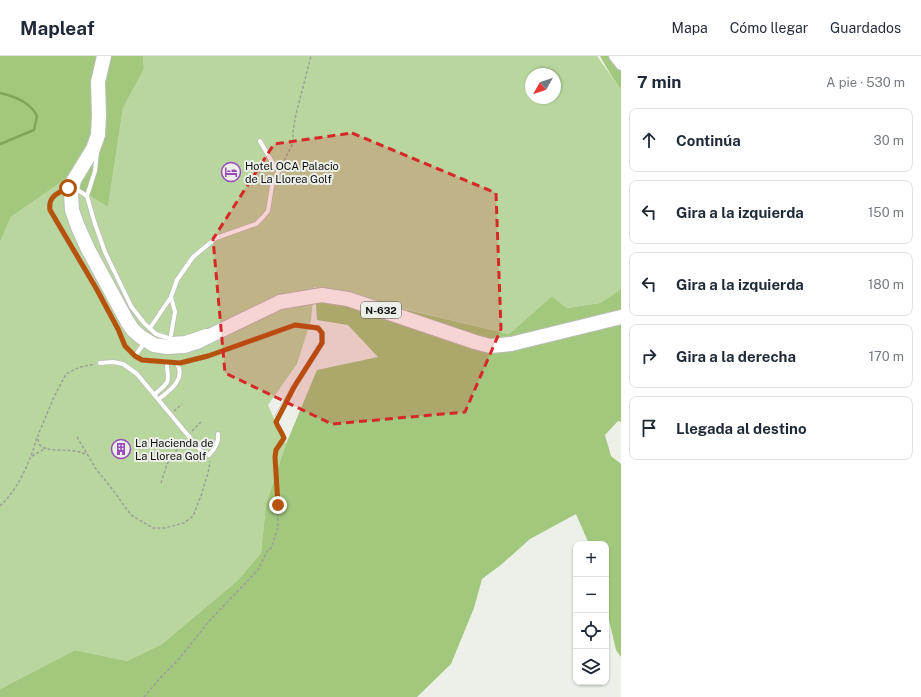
<!DOCTYPE html>
<html lang="es">
<meta charset="utf-8">
<style>
:root{--surface:#fff;--page:#f2f2f3;--text:#1f2937;--muted:#747a83;--line:#e0e1e3}
body{margin:0;font-family:"Public Sans",sans-serif;background:var(--page);color:var(--text)}
.controls{position:absolute;right:12px;bottom:12px;display:grid;overflow:hidden;border-radius:8px;box-shadow:0 1px 3px #0004}
.controls button{width:36px;height:36px;display:grid;place-items:center;padding:0;border:0;border-bottom:1px solid var(--line);background:var(--surface);color:var(--text);font:20px sans-serif}
.compass{position:absolute;left:525px;top:12px;width:36px;height:36px;border-radius:50%;background:var(--surface);box-shadow:0 1px 3px #0004;rotate:230deg}
.stop{position:absolute;width:12px;height:12px;margin:-9px;border:3px solid #b45309;border-radius:50%;background:#fff}
.stop.end{background:#b45309;border-color:#fff;box-shadow:0 1px 4px #0008}
.list{margin:0;padding:0;list-style:none}
h2{display:flex;justify-content:space-between;align-items:center;height:52px;margin:0;padding:0 16px;font-size:17px}
h2 small{font-size:13px;font-weight:400;color:var(--muted)}
.list li{display:grid;grid-template-columns:26px 1fr auto;gap:12px;align-items:center;box-sizing:border-box;height:64px;margin:0 8px 8px;padding:0 8px;border:1px solid var(--line);border-radius:8px}
.list b{display:block;font-size:15px;white-space:nowrap}
.list em{font-size:13px;font-style:normal;color:var(--muted)}
.icon{flex:none;width:22px;height:22px;fill:none;stroke:currentColor;stroke-width:2;stroke-linecap:round;stroke-linejoin:round}
.map{position:relative;flex:none;width:621px;height:641px;overflow:hidden}
header{display:flex;align-items:center;gap:24px;box-sizing:border-box;height:56px;padding:0 20px;background:var(--surface);border-bottom:1px solid var(--line)}
header strong{font-size:19px}
nav{display:flex;gap:22px;margin-inline-start:auto;font-size:14px}
main{display:flex}
aside{flex:1;background:var(--surface)}
.map>svg:first-child{display:block}
.green{fill:#bad69f;fill-rule:evenodd}
.forest{fill:#a2c87d}
.lines{fill:none;stroke-linecap:round;stroke-linejoin:round}
.stream{stroke:#81a45b;stroke-width:2.5}
.service-casing{stroke:#babeb7;stroke-width:5.5}
.tertiary-casing{stroke:#babeb7;stroke-width:12}
.trunk-casing{stroke:#babeb7;stroke-width:16}
.path{stroke:#9c9f99;stroke-width:1.5;stroke-dasharray:3 2;stroke-linecap:butt}
.service{stroke:#fff;stroke-width:4}
.tertiary{stroke:#fff;stroke-width:10}
.trunk{stroke:#fff;stroke-width:14}
.route{stroke:#b45309;stroke-width:5}
.marked{fill:#d62828;fill-opacity:0.2;stroke:#d62828;stroke-width:3;stroke-dasharray:8 5;stroke-linejoin:round}
.labels{text-anchor:middle;stroke-width:4;stroke-linejoin:round;paint-order:stroke}
.shield{fill:#ecf0e9;stroke:#4f514e;stroke-width:1}
.shield-label{font-size:10px;font-weight:bold;fill:#0c0d0b}
.poi-label{font-size:11px;fill:#0c0d0b;stroke:#ecf0e9;text-anchor:start}
</style>
<header>
<strong>Mapleaf</strong>
<nav><a>Mapa</a><a>Cómo llegar</a><a>Guardados</a></nav>
</header>
<main>
<div class="map">
<svg width="621" height="641" viewBox="0 0 621 641">
<rect width="100%" height="100%" fill="#ecf0e9"/>
<!-- green -->
<path class="green" d="M143,0H597L621,34V233L600,247L567,252L552,240L509,278L314,231L311,264L297,308L268,349L286,388L266,448L261,497L238,524L162,588L127,605L75,594L0,633V186L11,161L64,124L108,151L123,52L144,13ZM531,18H555V42H531Z"/>
<!-- forest -->
<g class="forest">
<path d="M0,0H143L144,13L123,52L108,151L64,124L11,161L0,186Z"/>
<path d="M600,0H621V34L611,19Z"/>
<path d="M315,232L509,278L552,240L567,252L600,247L621,233V366L618,365L605,379L611,400L621,408V601L616,594L606,551V488H589L576,458L530,483L502,508L482,523L474,552L451,608L417,641H0V633L75,594L127,605L162,588L238,524L261,497L266,448L286,388L317,314L378,301L348,269L317,264Z"/>
</g>
<g class="lines">
<!-- stream -->
<path class="stream" d="M0,37C14,40 30,46 37,60L34,74L0,88"/>
<!-- service casing -->
<g class="service-casing">
<g id="service">
<path d="M97,96L95,115L87,140L94,165L105,196L131,250L144,267L156,278L171,283L185,282L206,275"/>
<path d="M68,132C57,137 48,141 50,154L96,232L118,273L125,290L135,300L142,304L180,307L208,300L295,269L318,272L322,277V287L294,331L278,359"/>
<path d="M76,133L87,140"/>
<path d="M150,272L171,241L177,224L193,201L216,182L256,168L263,161L268,155L272,130L279,114L275,111L260,85"/>
<path d="M171,279L175,256L171,241"/>
<path d="M135,300L145,286"/>
<path d="M100,307L113,306L123,308L137,318L201,395L209,399C215,393 219,387 218,378"/>
<path d="M155,338C169,326 169,328 167,310"/>
<path d="M159,343C170,334 186,324 177,307"/>
</g>
</g>
<!-- tertiary casing -->
<g class="tertiary-casing">
<path id="tertiary" d="M614,0L621,9"/>
</g>
<!-- trunk casing -->
<g class="trunk-casing">
<path id="trunk" d="M104,0L98,26L99,59L98,79L93,93L74,124L71,138L72,154L78,171L88,193L127,265L133,274L141,281L154,289L167,291L184,290L197,286L224,273L280,246L322,239L348,243L475,286L490,290L511,288L621,261"/>
</g>
<!-- path -->
<g class="path">
<path d="M282,109L293,87V75L296,58L311,0"/>
<path d="M174,355L182,348"/>
<path d="M192,375L201,366"/>
<path d="M77,381L96,413L110,430L131,459L153,472H165L184,467L193,460L201,440L209,413L210,405"/>
<path d="M85,398C71,391 52,397 42,391C38,388 38,383 38,379L54,341L66,318L80,311L95,308"/>
<path d="M32,400L46,392"/>
<path d="M161,427L167,408L184,383"/>
<path d="M0,450C19,432 30,406 37,381"/>
<path d="M144,641L162,620L179,603L210,564L258,514L267,495L271,492L278,471V449L275,401L276,394L284,382C282,376 277,371 277,365"/>
</g>
<!-- service -->
<use href="#service" class="service"/>
<!-- tertiary -->
<use href="#tertiary" class="tertiary"/>
<!-- trunk -->
<use href="#trunk" class="trunk"/>
</g>
<g class="lines">
<!-- route -->
<path class="route" d="M68,132C57,137 48,141 50,154L96,232L118,273L125,290L135,300L142,304L180,307L208,300L295,269L318,272L322,277V287L294,331L276,366C278,372 282,376 284,382L276,394L275,401L278,449"/>
</g>
<!-- marked area -->
<path class="marked" d="M352,77L496,137L501,273L465,356L332,368L225,317L213,183L274,88Z"/>
<!-- icons -->
<defs>
<g id="hotel-ring" transform="scale(1)"><circle r="9.5" fill="#ecf0e9" stroke="#994bbc" stroke-width="1.5"/><path d="M-6-4.5h1.5V1H6V5H4.5V3h-9V5H-6ZM-4 0a1.8 1.8 0 1 1 3.6 0ZM.5 0V-2.5h3Q6-2.5 6 0Z" fill="#994bbc"/></g>
<g id="building-ring" transform="scale(1)"><circle r="9.5" fill="#ecf0e9" stroke="#994bbc" stroke-width="1.5"/><path d="M-4-6H4V6H1V3H-1V6H-4ZM-2.5-4.3h1.7v1.8h-1.7ZM.8-4.3h1.7v1.8H.8ZM-2.5-1h1.7V.8h-1.7ZM.8-1h1.7V.8H.8Z" fill="#994bbc"/></g>
</defs>
<g fill-rule="evenodd">
<use href="#hotel-ring" x="231" y="116"/>
<use href="#building-ring" x="121" y="393"/>
</g>
<g class="labels">
<!-- shield labels -->
<rect class="shield" x="361" y="246" width="40" height="16" rx="3"/>
<g class="shield-label">
<text x="381" y="258">N-632</text>
</g>
<!-- poi labels -->
<g class="poi-label">
<text x="245" y="114">Hotel OCA Palacio<tspan x="245" dy="13">de La Llorea Golf</tspan></text>
<text x="135" y="391">La Hacienda de<tspan x="135" dy="13">La Llorea Golf</tspan></text>
</g>
</g>
</svg>
<div class="controls">
<button>+</button>
<button>−</button>
<button><svg class="icon" aria-label="locate" viewBox="0 0 24 24"><circle cx="12" cy="12" r="6"/><path d="M12 2v4M12 18v4M2 12h4M18 12h4"/></svg></button>
<button><svg class="icon" aria-label="layers" viewBox="0 0 24 24"><path d="M12 4l9 5-9 5-9-5zM3 14l9 5 9-5"/></svg></button>
</div>
<svg class="compass" viewBox="-18 -18 36 36"><path d="M0-13l5 13h-10z" fill="#e53935"/><path d="M0 13l5-13h-10z" fill="#747a83"/></svg>
<div class="stop" style="left:68px;top:132px"></div>
<div class="stop end" style="left:278px;top:449px"></div>
</div>
<aside>
<h2>7 min<small>A pie · 530 m</small></h2>
<ul class="list">
<li><svg class="icon" aria-label="ahead" viewBox="0 0 24 24"><path d="M12 20V5M6 11l6-6 6 6"/></svg><div><b>Continúa</b></div><em>30 m</em></li>
<li><svg class="icon" aria-label="left" viewBox="0 0 24 24"><path d="M17 20v-9H6M10 6l-5 5 5 5"/></svg><div><b>Gira a la izquierda</b></div><em>150 m</em></li>
<li><svg class="icon" aria-label="left" viewBox="0 0 24 24"><path d="M17 20v-9H6M10 6l-5 5 5 5"/></svg><div><b>Gira a la izquierda</b></div><em>180 m</em></li>
<li><svg class="icon" aria-label="right" viewBox="0 0 24 24"><path d="M7 20v-9h11M14 6l5 5-5 5"/></svg><div><b>Gira a la derecha</b></div><em>170 m</em></li>
<li><svg class="icon" aria-label="arrive" viewBox="0 0 24 24"><path d="M6 21V4h12l-3 4 3 4H6"/></svg><div><b>Llegada al destino</b></div></li>
</ul>
</aside>
</main>
